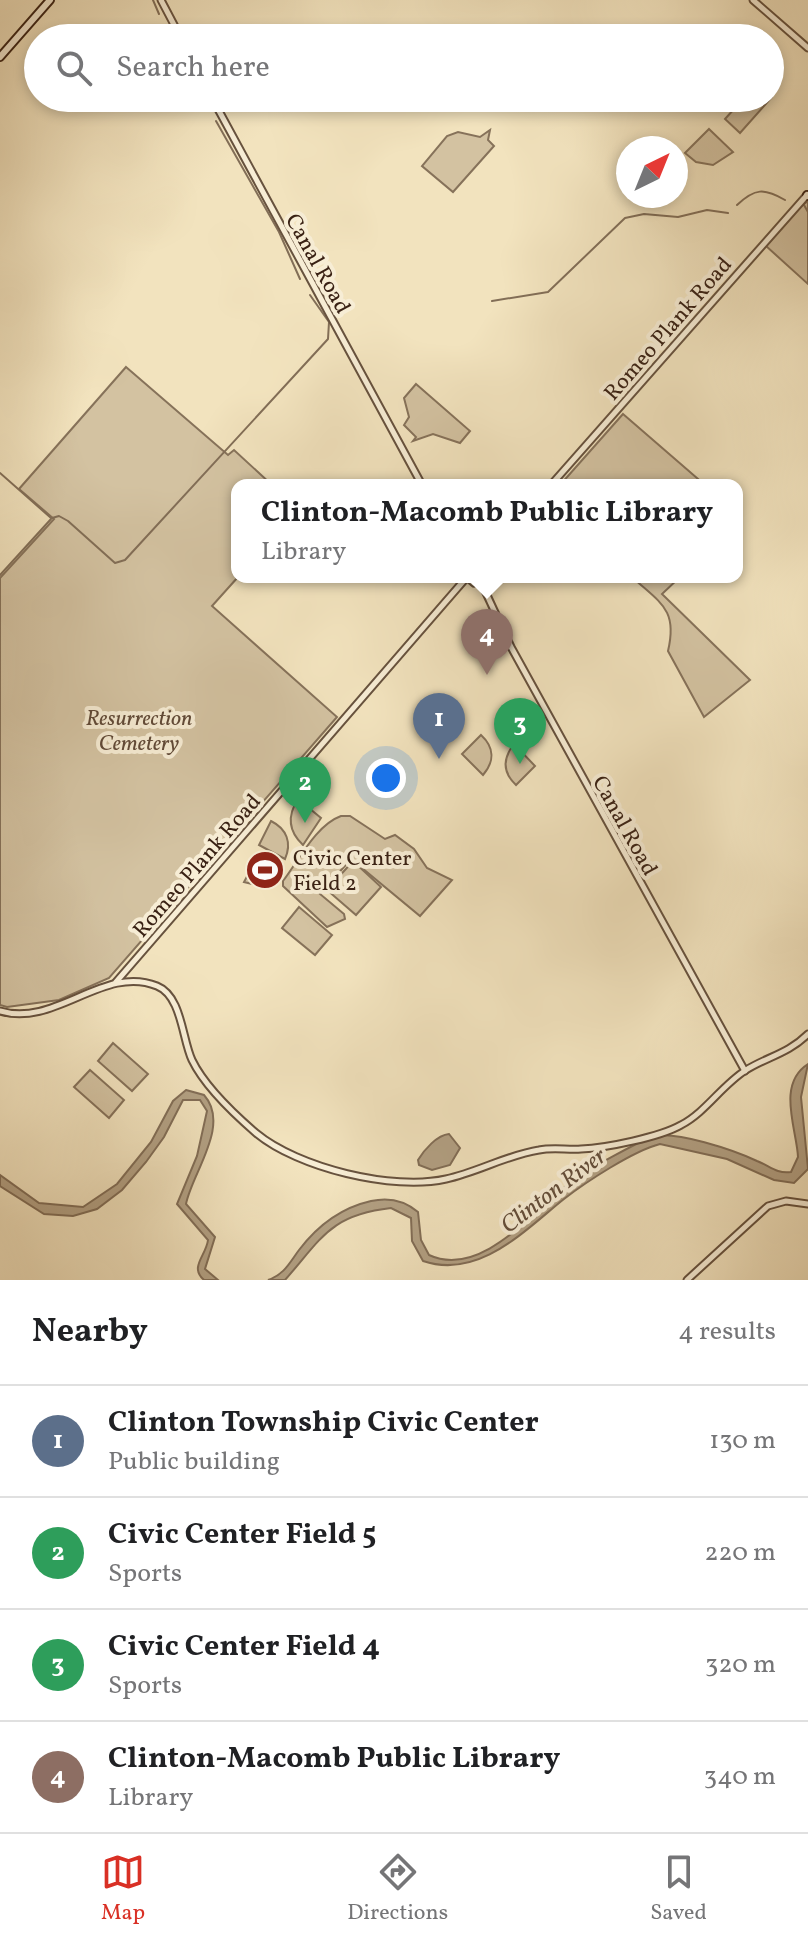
<!DOCTYPE html>
<style>
:root{--surface:#fff;--page:#f6f6f6;--text:#202124;--muted:#757577;--line:#e0e0e0;--accent:#d93025}
body{margin:0;font-family:Vollkorn,serif;background:var(--page);color:var(--text)}
.compass{position:absolute;left:616px;top:136px;width:72px;height:72px;border-radius:50%;background:var(--surface);box-shadow:0 4px 12px #0003;rotate:43deg}
.you{position:absolute;left:386px;top:778px;width:28px;height:28px;margin:-20px;border:6px solid #fff;border-radius:50%;background:#1a73e8;box-shadow:0 0 0 12px #1a73e833}
.badge{display:grid;place-items:center;width:52px;height:52px;border-radius:50%;background:var(--accent);color:#fff;font-size:26px;font-weight:700}
.pin{position:absolute;translate:-50% -66px;filter:drop-shadow(0 2px 4px #0008)}
.pin::after{content:'';position:absolute;top:42px;width:28px;height:24px;background:inherit;clip-path:polygon(0 0,100% 0,50% 100%)}
.popup{position:absolute;left:231px;top:479px;width:512px;height:104px;box-sizing:border-box;display:grid;place-content:center;border-radius:16px;background:var(--surface);filter:drop-shadow(0 2px 6px #0005);font-size:26px;white-space:nowrap;color:var(--muted)}
.popup b{font-size:30px;color:var(--text)}
.popup::after{content:'';position:absolute;left:50%;top:100%;margin-left:-16px;border:16px solid transparent;border-top-color:var(--surface)}
.list{margin:0;padding:0;list-style:none}
h2{display:flex;justify-content:space-between;align-items:center;height:104px;margin:0;padding:0 32px;font-size:34px}
h2 small{font-size:26px;font-weight:400;color:var(--muted)}
.list li{display:grid;grid-template-columns:52px 1fr auto;gap:24px;align-items:center;box-sizing:border-box;height:112px;padding:0 32px;border-top:2px solid var(--line)}
.list b{display:block;font-size:30px;white-space:nowrap}
.list p{margin:0;font-size:26px;white-space:nowrap;color:var(--muted)}
.list em{font-size:26px;font-style:normal;color:var(--muted)}
.icon{flex:none;width:44px;height:44px;fill:none;stroke:currentColor;stroke-width:2;stroke-linecap:round;stroke-linejoin:round}
.map{position:relative;flex:none;width:808px;height:1280px;overflow:hidden}
.search{position:absolute;background:var(--surface);box-shadow:0 4px 12px #0003;left:24px;right:24px;top:24px;height:88px;display:flex;align-items:center;gap:20px;box-sizing:border-box;padding:0 28px;border-radius:44px;color:var(--muted);font-size:30px}
.sheet{height:552px;background:var(--surface)}
nav{display:flex;justify-content:space-around;align-items:center;box-sizing:border-box;height:112px;border-top:2px solid var(--line);background:var(--surface);font-size:22px;color:var(--muted)}
nav a{display:grid;justify-items:center;gap:4px}
nav .on{color:var(--accent)}
.map>svg:first-child{display:block}
.green{fill:#d3c2a1;stroke:#86725a;stroke-width:2}
.water{fill:#b3a184;stroke:#826e57;stroke-width:2}
.lines{fill:none;stroke-linecap:round;stroke-linejoin:round}
.stream{stroke:#826e57;stroke-width:2}
.tertiary-casing{stroke:#67523e;stroke-width:9}
.secondary-casing{stroke:#392114;stroke-width:10}
.tertiary{stroke:#f7edd5;stroke-width:5}
.secondary{stroke:#f7edd5;stroke-width:6}
.labels{text-anchor:middle;stroke-width:8;stroke-linejoin:round;paint-order:stroke}
.street-label{font-size:22px;fill:#392114;stroke:#f7edd5}
.park-label{font-size:22px;font-style:italic;fill:#604937;stroke:#f7edd5}
.poi-label{font-size:22px;fill:#392114;stroke:#f7edd5;text-anchor:start}
.water-label{font-size:24px;font-style:italic;fill:#644e3b;stroke:#f7edd5}
</style>
<div class="map">
<svg width="808" height="1280" viewBox="0 0 808 1280">
<rect width="100%" height="100%" fill="#f2e3be"/>
<filter id="stains"><feTurbulence type="fractalNoise" baseFrequency=".0025" numOctaves="4"/><feColorMatrix values="0 0 0 0 .2 0 0 0 0 .09 0 0 0 0 .02 0 0 0 .5 -.17"/></filter>
<radialGradient id="worn" r=".72"><stop offset=".6" stop-color="#630" stop-opacity="0"/><stop offset="1" stop-color="#630" stop-opacity=".3"/></radialGradient>
<!-- green -->
<g class="green">
<path d="M744,98H771L740,133L725,119Z"/>
<path d="M709,129L733,152L713,165L696,162L685,153Z"/>
<path d="M490,130L488,140L494,146L453,192L422,166L447,136L458,132L480,137Z"/>
<path d="M808,201V284L766,246L796,210Z"/>
<path d="M126,367L228,455L234,450L272,485H237L238,577L212,606L337,717L109,978L59,1000L7,1007L0,1005V578L54,519L19,489Z"/>
<path d="M416,384L470,431L460,443L433,434L413,441L416,437L404,425L409,417L404,398Z"/>
<path d="M623,414L705,485H560Z"/>
<path d="M632,577H680L662,594L750,680L704,717L668,651C678,609 660,603 632,577Z"/>
<path d="M481,735C494,747 495,761 483,775L462,754Z"/>
<path d="M514,744L535,766L516,785C502,772 503,758 514,744Z"/>
<path d="M298,799L321,818L303,845C288,831 287,816 298,799Z"/>
<path d="M341,816H350L385,839L395,835L414,849L427,868L452,880L420,916L351,859L320,894L344,914L345,919L327,927L283,886V881C299,860 316,825 341,816Z"/>
<path d="M271,821C287,829 292,843 285,859L259,845Z"/>
<path d="M258,856L282,867L272,882L260,886L244,882Z"/>
<path d="M353,861L381,887L356,915L327,890Z"/>
<path d="M299,907L332,935L315,955L282,928Z"/>
<path d="M113,1043L148,1074L132,1091L98,1061Z"/>
<path d="M90,1070L124,1100L109,1118L74,1087Z"/>
</g>
<!-- water -->
<g class="water">
<path d="M808,1064L801,1097L808,1169L794,1183L774,1180L727,1159L660,1144C633,1151 586,1182 564,1199C525,1230 479,1280 423,1261L412,1241L411,1218L391,1208C330,1215 322,1238 285,1280H268C284,1275 290,1262 299,1250C318,1225 340,1208 371,1201C389,1197 404,1200 418,1212L421,1240L429,1255C483,1280 538,1205 576,1178C592,1167 633,1145 651,1137C673,1129 736,1151 757,1161C770,1166 776,1174 791,1172L798,1157C797,1130 776,1084 808,1064Z"/>
<path d="M186,1090L204,1095C231,1125 192,1173 186,1204L215,1237L205,1269L218,1280H204C189,1267 206,1256 208,1240L177,1204L197,1156L207,1111L200,1100H183L164,1137L146,1162L122,1190L97,1209L73,1216L44,1214L0,1186V1175L39,1203L83,1207L117,1184L151,1142L173,1101Z"/>
<path d="M449,1134L460,1148L450,1165L432,1170L419,1165L418,1160C424,1150 437,1135 449,1134Z"/>
</g>
<g class="lines">
<!-- stream -->
<g class="stream">
<path d="M153,0L159,14"/>
<path d="M167,30L173,38"/>
<path d="M204,98L209,108"/>
<path d="M216,121L279,232L300,279"/>
<path d="M737,205C755,188 764,188 785,200"/>
<path d="M804,205L808,212"/>
<path d="M492,301L548,292L625,218L644,214L678,217L707,210L728,213"/>
<path d="M0,473L51,518"/>
<path d="M52,518L59,516L68,521L115,563L125,560L328,339L329,322L310,295"/>
<path d="M0,575L51,519"/>
</g>
<!-- tertiary casing -->
<g class="tertiary-casing">
<g id="tertiary">
<path d="M161,0L181,38"/>
<path d="M753,0L808,48"/>
<path d="M212,98L422,485"/>
<path d="M551,485L807,195"/>
<path d="M467,577L474,583L481,578"/>
<path d="M480,580L511,647L745,1071"/>
<path d="M116,982L467,577"/>
<path d="M0,1011C55,1028 104,964 157,986C182,996 182,1039 192,1060C205,1087 234,1114 256,1133C298,1168 393,1191 446,1179C478,1172 507,1155 539,1150C553,1147 567,1150 581,1149C606,1148 660,1137 681,1125C706,1112 722,1085 746,1070C767,1057 789,1053 808,1034"/>
<path d="M687,1280L768,1206L786,1201L808,1204"/>
</g>
</g>
<!-- secondary casing -->
<g class="secondary-casing">
<g id="secondary">
<path d="M0,57L50,0"/>
<path d="M807,195L808,196"/>
</g>
</g>
<!-- tertiary -->
<use href="#tertiary" class="tertiary"/>
<!-- secondary -->
<use href="#secondary" class="secondary"/>
</g>
<!-- icons -->
<defs>
<g id="stadium-disc" transform="scale(2)"><circle r="9.5" fill="#8f2418" stroke="#f7edd5"/><path d="M0-5a6.5 5 0 1 0 0 10a6.5 5 0 1 0 0-10ZM-3.5-1.8h7v3.6h-7Z" fill="#fff"/></g>
</defs>
<g fill-rule="evenodd">
<use href="#stadium-disc" x="265" y="870"/>
</g>
<g class="labels">
<!-- street labels -->
<g class="street-label">
<text transform="translate(319 263) rotate(61)" y="8">Canal Road</text>
<text transform="translate(667 328) rotate(-49)" y="8">Romeo Plank Road</text>
<text transform="translate(626 825) rotate(61)" y="8">Canal Road</text>
<text transform="translate(196 865) rotate(-49)" y="8">Romeo Plank Road</text>
</g>
<!-- park labels -->
<g class="park-label">
<text x="139" y="725">Resurrection<tspan x="139" dy="25">Cemetery</tspan></text>
</g>
<!-- poi labels -->
<g class="poi-label">
<text x="293" y="865">Civic Center<tspan x="293" dy="25">Field 2</tspan></text>
</g>
<!-- water labels -->
<g class="water-label">
<text transform="translate(553 1190) rotate(-37)" y="8">Clinton River</text>
</g>
</g>
<rect width="100%" height="100%" filter="url(#stains)"/>
<rect width="100%" height="100%" fill="url(#worn)"/>
</svg>
<svg class="compass" viewBox="-18 -18 36 36"><path d="M0-13l5 13h-10z" fill="#e53935"/><path d="M0 13l5-13h-10z" fill="#757577"/></svg>
<div class="you"></div>
<div class="pin badge" style="left:439px;top:759px;background:#5c6f8a">1</div>
<div class="pin badge" style="left:305px;top:823px;background:#2e9e5b">2</div>
<div class="pin badge" style="left:520px;top:764px;background:#2e9e5b">3</div>
<div class="pin badge" style="left:487px;top:675px;background:#8d6e63">4</div>
<div class="popup"><b>Clinton-Macomb Public Library</b>Library</div>
<div class="search"><svg class="icon" aria-label="search" viewBox="0 0 24 24"><circle cx="10" cy="10" r="6"/><path d="M15 15l6 6"/></svg>Search here</div>
</div>
<section class="sheet">
<h2>Nearby<small>4 results</small></h2>
<ul class="list">
<li><span class="badge" style="background:#5c6f8a">1</span><div><b>Clinton Township Civic Center</b><p>Public building</p></div><em>130 m</em></li>
<li><span class="badge" style="background:#2e9e5b">2</span><div><b>Civic Center Field 5</b><p>Sports</p></div><em>220 m</em></li>
<li><span class="badge" style="background:#2e9e5b">3</span><div><b>Civic Center Field 4</b><p>Sports</p></div><em>320 m</em></li>
<li><span class="badge" style="background:#8d6e63">4</span><div><b>Clinton-Macomb Public Library</b><p>Library</p></div><em>340 m</em></li>
</ul>
</section>
<nav>
<a class="on"><svg class="icon" aria-label="map" viewBox="0 0 24 24"><path d="M3 6l6-2 6 2 6-2v14l-6 2-6-2-6 2zM9 4v14M15 6v14"/></svg>Map</a>
<a><svg class="icon" aria-label="directions" viewBox="0 0 24 24"><path d="M12 3l9 9-9 9-9-9zM9 14v-3h6M13 9l2 2-2 2"/></svg>Directions</a>
<a><svg class="icon" aria-label="saved" viewBox="0 0 24 24"><path d="M7 4h10v16l-5-4-5 4z"/></svg>Saved</a>
</nav>
